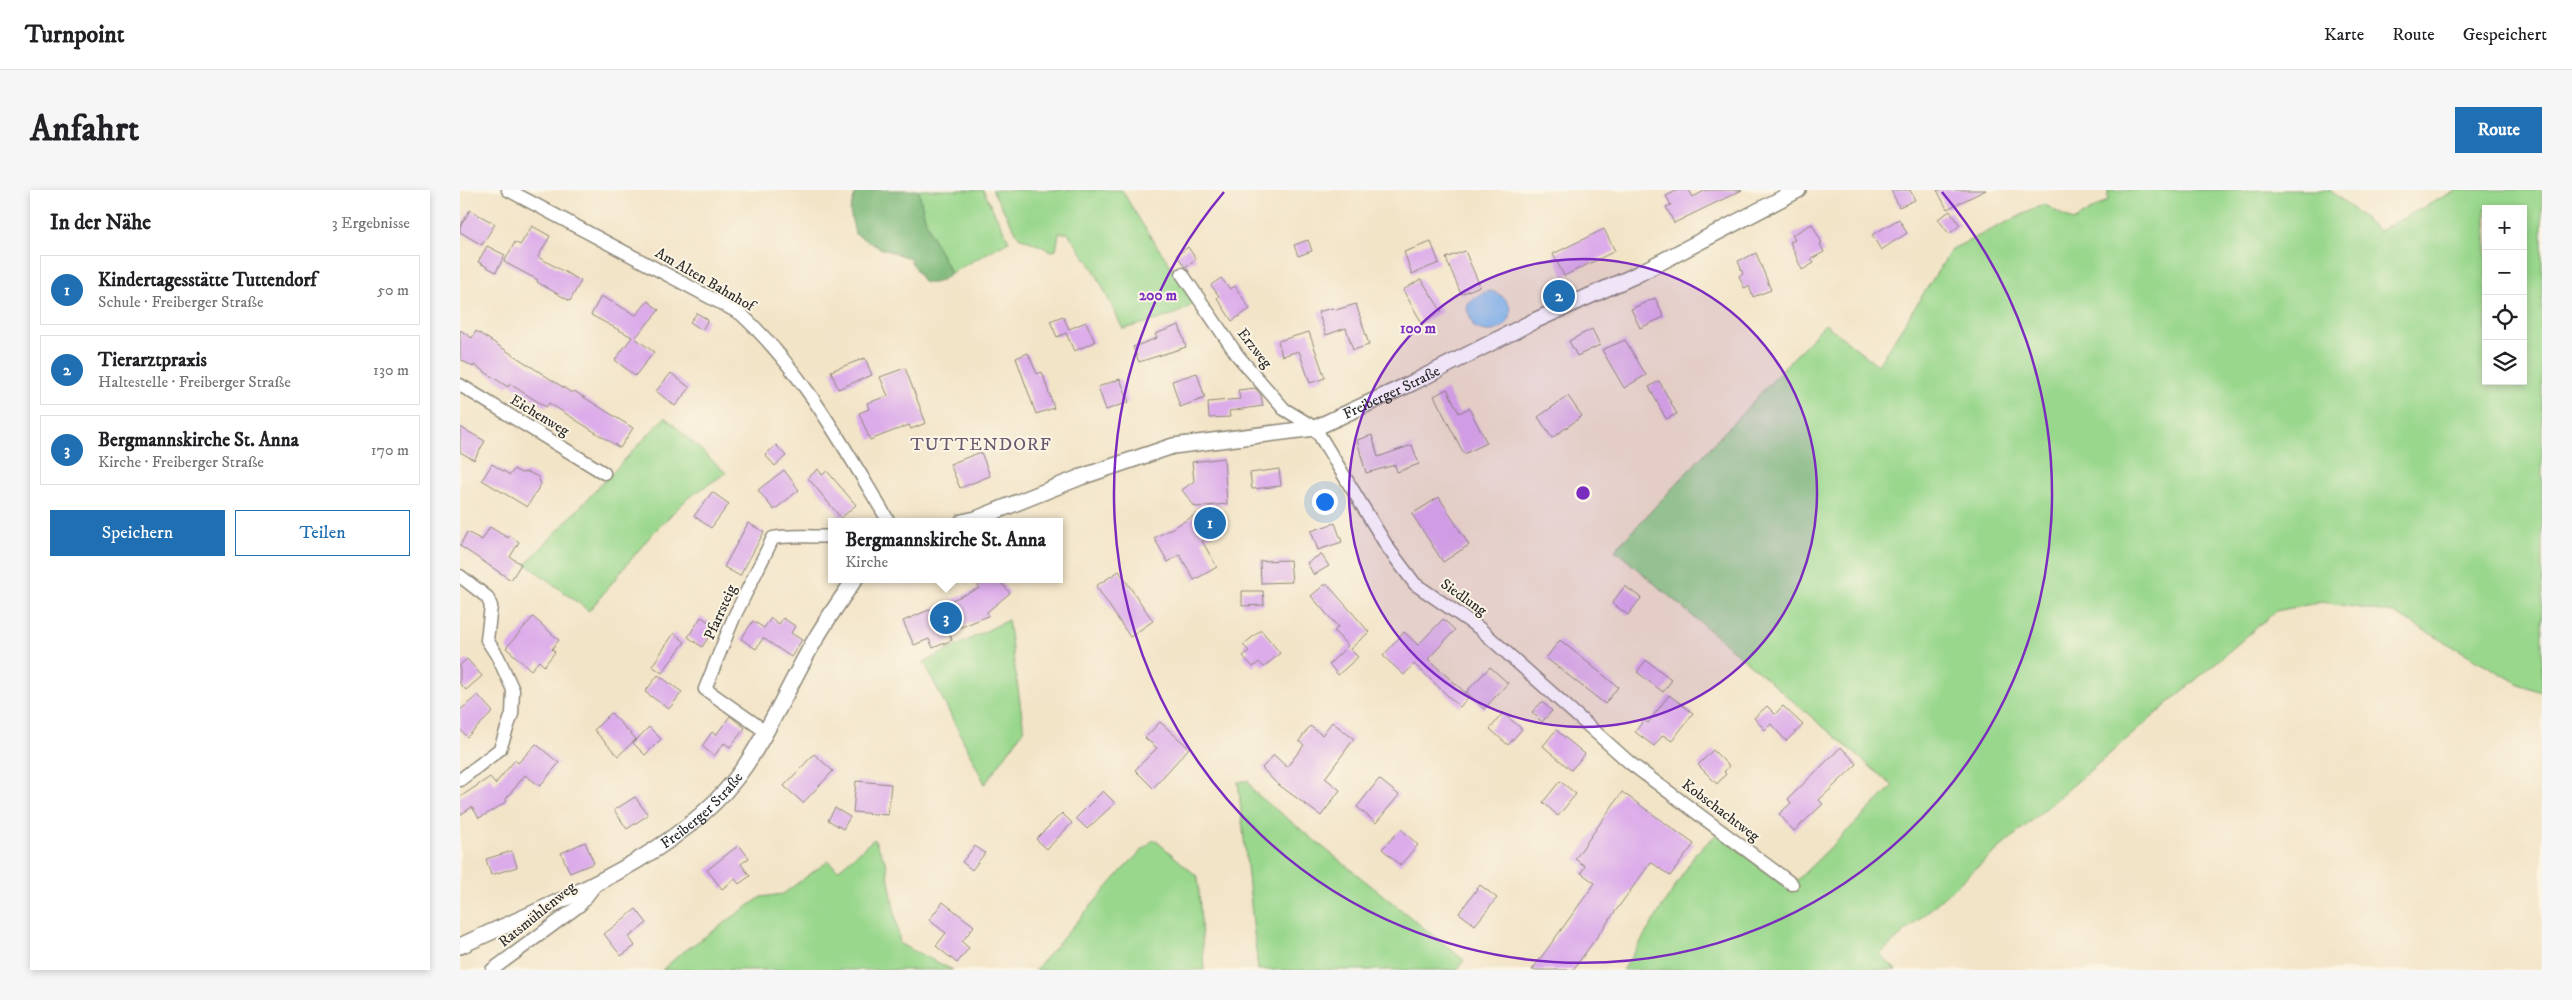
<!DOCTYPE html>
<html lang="de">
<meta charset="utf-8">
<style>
:root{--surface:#fff;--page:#f6f6f6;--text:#202124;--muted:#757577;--line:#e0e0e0;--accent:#1f6fb2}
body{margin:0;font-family:"IM FELL DW Pica",serif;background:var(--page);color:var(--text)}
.controls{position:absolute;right:15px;top:15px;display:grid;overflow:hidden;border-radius:0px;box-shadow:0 2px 8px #0003}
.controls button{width:45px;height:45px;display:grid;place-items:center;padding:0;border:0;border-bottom:1px solid var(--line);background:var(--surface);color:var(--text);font:25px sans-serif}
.you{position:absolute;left:864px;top:311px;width:18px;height:18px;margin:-12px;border:4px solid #fff;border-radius:50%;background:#1a73e8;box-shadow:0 0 0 8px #1a73e833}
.badge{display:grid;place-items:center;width:32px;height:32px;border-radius:50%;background:var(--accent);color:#fff;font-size:16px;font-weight:700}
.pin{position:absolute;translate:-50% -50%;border:2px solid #fff;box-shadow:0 1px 5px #0006}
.popup{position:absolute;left:368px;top:328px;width:235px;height:65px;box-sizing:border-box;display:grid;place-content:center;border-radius:0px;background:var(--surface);filter:drop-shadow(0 1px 4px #0005);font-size:16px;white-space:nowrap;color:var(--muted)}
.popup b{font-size:19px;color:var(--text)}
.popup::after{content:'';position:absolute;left:50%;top:100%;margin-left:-10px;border:10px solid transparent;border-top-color:var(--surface)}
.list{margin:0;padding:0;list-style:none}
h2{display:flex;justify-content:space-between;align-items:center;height:65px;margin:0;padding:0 20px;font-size:21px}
h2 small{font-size:16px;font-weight:400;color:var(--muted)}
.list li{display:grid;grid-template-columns:32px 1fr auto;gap:15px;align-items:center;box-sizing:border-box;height:70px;margin:0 10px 10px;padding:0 10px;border:1px solid var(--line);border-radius:0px}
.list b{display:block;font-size:19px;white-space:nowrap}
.list p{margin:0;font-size:16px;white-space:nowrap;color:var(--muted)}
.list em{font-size:16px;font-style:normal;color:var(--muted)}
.actions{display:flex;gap:10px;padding:15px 20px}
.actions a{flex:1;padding:11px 0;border:1px solid var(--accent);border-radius:0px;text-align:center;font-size:18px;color:var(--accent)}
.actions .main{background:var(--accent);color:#fff}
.icon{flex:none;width:28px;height:28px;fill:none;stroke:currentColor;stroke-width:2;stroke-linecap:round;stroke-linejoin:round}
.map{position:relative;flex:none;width:2082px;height:780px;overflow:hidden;border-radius:0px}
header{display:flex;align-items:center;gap:30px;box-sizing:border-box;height:70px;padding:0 25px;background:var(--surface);border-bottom:1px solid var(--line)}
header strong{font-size:24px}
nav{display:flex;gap:28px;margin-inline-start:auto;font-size:18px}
.intro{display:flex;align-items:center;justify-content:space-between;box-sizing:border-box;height:120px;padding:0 30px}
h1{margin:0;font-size:35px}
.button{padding:12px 22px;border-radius:0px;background:var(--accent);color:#fff;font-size:18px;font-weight:700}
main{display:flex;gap:30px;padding:0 30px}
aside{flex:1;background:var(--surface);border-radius:0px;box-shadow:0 2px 8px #0003}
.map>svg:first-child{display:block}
.green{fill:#99d78c;stroke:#62815c;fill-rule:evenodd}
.forest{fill:#7ab878;stroke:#527252}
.water{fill:#77c1f0;stroke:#51768e}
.building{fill:#dcacea}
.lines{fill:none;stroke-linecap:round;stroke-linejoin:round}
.minor-casing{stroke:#8e8879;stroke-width:15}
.tertiary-casing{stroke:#8e8879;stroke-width:18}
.minor{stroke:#fff;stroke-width:12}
.tertiary{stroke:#fff;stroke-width:15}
.ring{fill:none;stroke:#7b2cbf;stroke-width:2.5}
.labels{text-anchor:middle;stroke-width:4;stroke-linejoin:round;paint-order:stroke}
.street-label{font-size:15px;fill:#2b2b2b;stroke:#fcf5e5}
.quarter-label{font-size:18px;letter-spacing:1px;fill:#69586e;stroke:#fcf5e5}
.centre{fill:#7b2cbf;stroke:#fcf5e5;stroke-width:2.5}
.ring-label{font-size:15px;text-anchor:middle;font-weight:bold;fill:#7b2cbf;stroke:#fcf5e5;stroke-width:4;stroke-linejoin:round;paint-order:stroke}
</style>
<header>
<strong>Turnpoint</strong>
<nav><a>Karte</a><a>Route</a><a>Gespeichert</a></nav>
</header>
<div class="intro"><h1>Anfahrt</h1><a class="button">Route</a></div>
<main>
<aside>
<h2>In der Nähe<small>3 Ergebnisse</small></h2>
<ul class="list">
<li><span class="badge">1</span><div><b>Kindertagesstätte Tuttendorf</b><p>Schule · Freiberger Straße</p></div><em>50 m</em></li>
<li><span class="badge">2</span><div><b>Tierarztpraxis</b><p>Haltestelle · Freiberger Straße</p></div><em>130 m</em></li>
<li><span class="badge">3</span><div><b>Bergmannskirche St. Anna</b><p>Kirche · Freiberger Straße</p></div><em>170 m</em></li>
</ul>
<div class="actions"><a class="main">Speichern</a><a>Teilen</a></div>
</aside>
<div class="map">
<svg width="2082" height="780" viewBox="0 0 2082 780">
<rect width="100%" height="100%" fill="#fcf5e5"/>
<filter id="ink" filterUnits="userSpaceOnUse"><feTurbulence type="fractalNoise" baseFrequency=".02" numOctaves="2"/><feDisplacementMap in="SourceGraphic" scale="10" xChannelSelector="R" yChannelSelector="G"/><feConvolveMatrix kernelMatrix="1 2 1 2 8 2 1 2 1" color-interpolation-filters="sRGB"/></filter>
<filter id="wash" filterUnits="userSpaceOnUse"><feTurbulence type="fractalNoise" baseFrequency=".0096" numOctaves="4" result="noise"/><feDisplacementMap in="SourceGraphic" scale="20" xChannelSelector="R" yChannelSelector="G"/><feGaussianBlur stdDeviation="1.12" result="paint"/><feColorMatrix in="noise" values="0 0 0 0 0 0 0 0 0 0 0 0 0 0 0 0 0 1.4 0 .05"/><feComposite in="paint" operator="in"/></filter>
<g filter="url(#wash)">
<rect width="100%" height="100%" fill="#f2e4c7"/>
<!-- green -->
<g class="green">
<path d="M459,0H523L549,51L491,83C475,54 463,32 459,0Z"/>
<path d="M532,0H662C684,39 708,74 737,108C731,124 680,134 663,139L634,80L608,43H599L596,60L592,61L559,47Z"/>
<path d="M1648,0H1870L1919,41L1996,0H2082V502L2061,495L1934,423L1862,412L1816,421L1513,681L1420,764L1436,780H1163L1236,663L1257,644L1329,698L1433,596L1155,360L1365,134L1418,175L1492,59L1584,14L1613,31L1648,10ZM2026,19H2063V191H2026Z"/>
<path d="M205,227L266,283L228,308L191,345L129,421L66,374Z"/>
<path d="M548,430L564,540L525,594L464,472Z"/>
<path d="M788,590L794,602L1004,770L997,780H798L778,592Z"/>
<path d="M414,649L426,673L440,754L493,780H202L219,765L301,707L323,704L368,671L378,680Z"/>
<path d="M694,649L738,687L744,780H575L665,677Z"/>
</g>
<!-- forest -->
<path class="forest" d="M396,0H459C463,32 475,54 491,83C481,91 476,95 463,92L449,68L420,58L395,44L390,21Z"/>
<!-- water -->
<path class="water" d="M1031,101C1070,114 1044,154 1014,137L1007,119L1008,113L1023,103Z"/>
<g id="blocks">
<!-- building -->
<g class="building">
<path d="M1218,0H1229L1233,7L1246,0H1282L1214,33L1206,17L1211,15L1206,6Z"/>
<path d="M1431,0H1450L1455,10L1439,17Z"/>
<path d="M1477,0H1526L1487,19Z"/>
<path d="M10,20L35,34L22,55L0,42V37Z"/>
<path d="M1490,21L1500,35L1489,44L1478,29Z"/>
<path d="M1439,29L1447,43L1421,60L1412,45Z"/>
<path d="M1352,34L1362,53L1360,54L1364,62L1351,69L1354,73L1342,80L1330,52L1335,50L1332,45Z"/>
<path d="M72,36L90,46L78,67L121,91L110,111L77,92L78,90L44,72L55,52L60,55Z"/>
<path d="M1144,39L1155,61L1104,86L1093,64Z"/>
<path d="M848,50L852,61L838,66L834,55Z"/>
<path d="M971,52L979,73L952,84L944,62Z"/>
<path d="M27,56L45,65L36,82L18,72Z"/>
<path d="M728,57L736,69L725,77L717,65Z"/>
<path d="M1005,61L1020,96L1001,104L986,68Z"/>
<path d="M1296,63L1311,100L1293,107L1289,96L1284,98L1279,86L1283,84L1278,71Z"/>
<path d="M761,88L770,99L775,96L790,119L772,131L757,108L759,106L751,95Z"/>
<path d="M961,89L982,122L962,133L943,100Z"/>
<path d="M141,106L176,125L188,111L199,120L175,148L194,162L175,186L155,170L172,147L131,125Z"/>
<path d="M1195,108L1204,127L1180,138L1171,119Z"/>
<path d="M896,114L909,155L893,160L886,138L866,145L858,122L872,118L876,120Z"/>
<path d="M237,123L248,130L242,140L230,132Z"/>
<path d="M603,126L609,139L626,132L635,152L614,161L606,143L597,147L590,131Z"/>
<path d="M719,135L726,157L679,172L673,157L697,148L695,144Z"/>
<path d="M1132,139L1140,155L1117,166L1109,151Z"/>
<path d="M0,140L12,148L16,141L112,203L114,201L173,238L160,258L89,213L86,217L50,194L48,197L14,175L13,177L0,169Z"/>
<path d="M849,142L865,188L850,193L839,161L822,166L818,151Z"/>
<path d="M1165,150L1186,185L1164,198L1142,160Z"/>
<path d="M568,163L577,184L582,182L594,218L576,224L556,168Z"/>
<path d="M405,168L412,185L378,199L371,181Z"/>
<path d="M445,178L466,233L451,239L449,235L410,250L399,223L409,219L407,213L428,206L420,187Z"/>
<path d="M211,183L230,198L215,216L196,201Z"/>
<path d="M737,183L745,208L720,217L712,191Z"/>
<path d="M660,189L669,212L646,220L638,197Z"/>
<path d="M1199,191L1217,224L1206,229L1189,197Z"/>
<path d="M795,198L801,205L803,216L769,221L770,227L749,228L748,212L780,209L778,200Z"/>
<path d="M987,199L999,223L1009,218L1027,253L1004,264L974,206Z"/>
<path d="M1108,206L1122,226L1092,248L1078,227Z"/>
<path d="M0,237L25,251L14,270L0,262Z"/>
<path d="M912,245L918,267L952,255L959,274L937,282L935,275L906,283L897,250Z"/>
<path d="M316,255L326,266L315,276L305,265Z"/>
<path d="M521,262L530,286L500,298L490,274Z"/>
<path d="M764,268L767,314L735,317L722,300L734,291L732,272Z"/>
<path d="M32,274L50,285L54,279L61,283L68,282L78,287L81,294L67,317L22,290Z"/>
<path d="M358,279L362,285L367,281L396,315L381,328L348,288Z"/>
<path d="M819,279L821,296L792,299L790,283Z"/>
<path d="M324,280L339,300L314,320L298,300Z"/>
<path d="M252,302L269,314L251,338L234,326Z"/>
<path d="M979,307L1009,355L983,372L952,324Z"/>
<path d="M741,322L754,344L742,351L757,377L734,390L720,365L708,372L694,348Z"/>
<path d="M288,333L304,342L280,386L264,377Z"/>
<path d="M875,333L882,352L858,360L851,341Z"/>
<path d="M30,337L48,348L49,345L59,352L50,367L61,374L51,390L0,356L7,342L22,350Z"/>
<path d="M861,364L869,376L854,385L847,373Z"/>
<path d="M830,370L832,392L801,393L800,371Z"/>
<path d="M659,381L693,431L670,447L636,396Z"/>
<path d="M512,389H538L550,403L527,422L528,426L489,442L492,450L473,458L469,449L454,455L443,431L520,398Z"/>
<path d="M864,395H868L909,442L890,459L898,467L878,485L869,474L888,456L874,441L878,437L851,406Z"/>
<path d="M1165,396L1181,408L1168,425L1152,413Z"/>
<path d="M782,401H803L804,415L782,416Z"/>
<path d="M73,427L99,450L92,459L95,462L84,476L79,471L71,480L46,458Z"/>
<path d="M241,427L256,436L242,457L228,447Z"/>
<path d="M311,428L319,434L323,428L335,436L331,443L342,450L331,467L303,448L296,459L281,449L293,431L304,438Z"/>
<path d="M983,429L995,440L968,469L1009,506L1000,517L954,474L944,485L923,466L944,442L958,455Z"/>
<path d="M801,440L820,463L804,477L799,472L793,477L783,466L789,461L783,455Z"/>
<path d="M214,443L225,452L202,483L192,476Z"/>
<path d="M1100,450L1158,497L1145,514L1086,468Z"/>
<path d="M7,469L22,486L6,500L0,494V475Z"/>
<path d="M1186,470L1212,490L1203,502L1177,482Z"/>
<path d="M1030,477L1048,493L1024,519L1006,502Z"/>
<path d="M198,485L222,502L209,519L185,502Z"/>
<path d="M18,505L33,522L7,547L0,539V520Z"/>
<path d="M1209,505L1233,523L1212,551L1203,545L1194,556L1175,542L1184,530L1188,533Z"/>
<path d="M1082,512L1092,521L1082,532L1072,522Z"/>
<path d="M1307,516L1315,524L1323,516L1343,535L1326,551L1311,534L1305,540L1294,528Z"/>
<path d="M151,523L176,549L158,566L134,540Z"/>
<path d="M1043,523L1062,539L1048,555L1030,539Z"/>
<path d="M270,526L285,538L270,557L264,553L254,566L242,556L252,542L256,545Z"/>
<path d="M700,532L729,558L693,598L675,580L697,558L685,548Z"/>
<path d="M872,532L894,549L865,588L880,600L861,626L815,592L802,578L814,565L827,577L844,555L839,551L850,536L862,545Z"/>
<path d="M189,537L201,549L185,565L173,553Z"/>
<path d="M1096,540L1125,564L1111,580L1083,556Z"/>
<path d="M76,554L99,573L80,596L65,585L46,609L47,611L34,620L19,628L12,617L0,625V607L30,587L35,594L55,570L58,573Z"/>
<path d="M1381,557L1397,574L1359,610L1363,614L1334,641L1319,624L1331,613L1328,609Z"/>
<path d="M1253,560L1269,576L1264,582L1266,584L1257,594L1238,575Z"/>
<path d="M354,564L373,581L343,613L324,596Z"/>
<path d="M919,589L939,605L916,633L897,617Z"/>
<path d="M396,591L431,594L428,625L393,622Z"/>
<path d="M1100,591L1116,604L1098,626L1083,612Z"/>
<path d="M643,601L655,613L627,639L616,628Z"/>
<path d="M1162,602L1234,654L1210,686L1191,672L1113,780H1072L1135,693L1121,683L1125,676L1115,669Z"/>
<path d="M175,607L188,625L167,639L154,620Z"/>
<path d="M375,618L390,627L383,639L368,630Z"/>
<path d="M602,623L612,633L587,659L576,649Z"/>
<path d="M941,639L958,655L940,675L922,659Z"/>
<path d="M125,652L134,673L110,683L101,663Z"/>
<path d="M279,655L289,668L281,674L290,686L279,694L275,689L262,699L247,680Z"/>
<path d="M515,656L525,663L512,680L502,672Z"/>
<path d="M52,661L57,677L31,685L26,669Z"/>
<path d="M1020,695L1037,708L1015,735L999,723Z"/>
<path d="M483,712L514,736L502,752L509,758L497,773L476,756L486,743L469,730Z"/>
<path d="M176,719L187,733L169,747L175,756L161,766L144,744Z"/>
</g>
</g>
</g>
<g filter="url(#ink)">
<use href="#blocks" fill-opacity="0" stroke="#8e8879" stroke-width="1"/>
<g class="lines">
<!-- minor casing -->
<g class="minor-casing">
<g id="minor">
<path d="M48,0L281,124C344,182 385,259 429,332"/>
<path d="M722,84L778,166L824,219L855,238L928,358L955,394L1019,438L1170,573L1332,694"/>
<path d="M0,195L144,283"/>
<path d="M0,386L27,407L31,416L27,450L38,467L53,500L52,524L40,559L0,590"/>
<path d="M305,541L245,499L274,427L313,348C333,344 352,348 372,346"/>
<path d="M32,780L120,715L137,693"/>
</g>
</g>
<!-- tertiary casing -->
<g class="tertiary-casing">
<g id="tertiary">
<path id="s1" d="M502,332L516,329L621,287L713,256L855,238L952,193L1074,131L1174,86L1338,0"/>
<path id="s2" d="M0,756C95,712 225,665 285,576C312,536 331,491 355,450C367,429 381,409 395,389"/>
</g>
</g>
<!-- minor -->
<use href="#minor" class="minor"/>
<!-- tertiary -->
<use href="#tertiary" class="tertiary"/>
</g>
</g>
<!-- distance rings -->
<circle cx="1123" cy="303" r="234" fill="#7b2cbf" fill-opacity=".12"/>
<g class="ring">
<circle cx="1123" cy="303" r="234"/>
<path d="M1482 2A469 469 0 1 1 764 2"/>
</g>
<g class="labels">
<!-- street labels -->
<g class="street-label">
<text transform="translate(245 89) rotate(30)" y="5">Am Alten Bahnhof</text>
<text transform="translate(795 158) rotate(52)" y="5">Erzweg</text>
<text dy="5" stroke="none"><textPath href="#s1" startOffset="452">Freiberger Straße</textPath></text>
<text transform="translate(80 225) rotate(31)" y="5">Eichenweg</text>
<text transform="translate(1004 407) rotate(35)" y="5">Siedlung</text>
<text transform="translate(260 422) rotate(-66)" y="5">Pfarrsteig</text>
<text dy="5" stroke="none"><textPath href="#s2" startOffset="279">Freiberger Straße</textPath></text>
<text transform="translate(1261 620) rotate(37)" y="5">Kobschachtweg</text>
<text transform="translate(77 724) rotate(-39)" y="5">Ratsmühlenweg</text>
</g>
<!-- quarter labels -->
<g class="quarter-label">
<text x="521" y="260">TUTTENDORF</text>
</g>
</g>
<circle cx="1123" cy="303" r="8" class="centre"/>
<g class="ring-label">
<text x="698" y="110">200 m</text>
<text x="958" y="143">100 m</text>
</g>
</svg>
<div class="controls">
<button>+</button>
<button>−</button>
<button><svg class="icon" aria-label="locate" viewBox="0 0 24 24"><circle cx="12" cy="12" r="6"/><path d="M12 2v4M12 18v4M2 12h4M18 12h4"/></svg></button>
<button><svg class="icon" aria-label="layers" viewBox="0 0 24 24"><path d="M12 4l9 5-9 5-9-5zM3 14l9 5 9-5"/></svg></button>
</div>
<div class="you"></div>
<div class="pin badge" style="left:750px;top:333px">1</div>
<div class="pin badge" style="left:1099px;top:106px">2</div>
<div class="pin badge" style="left:486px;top:428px">3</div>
<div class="popup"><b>Bergmannskirche St. Anna</b>Kirche</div>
</div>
</main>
